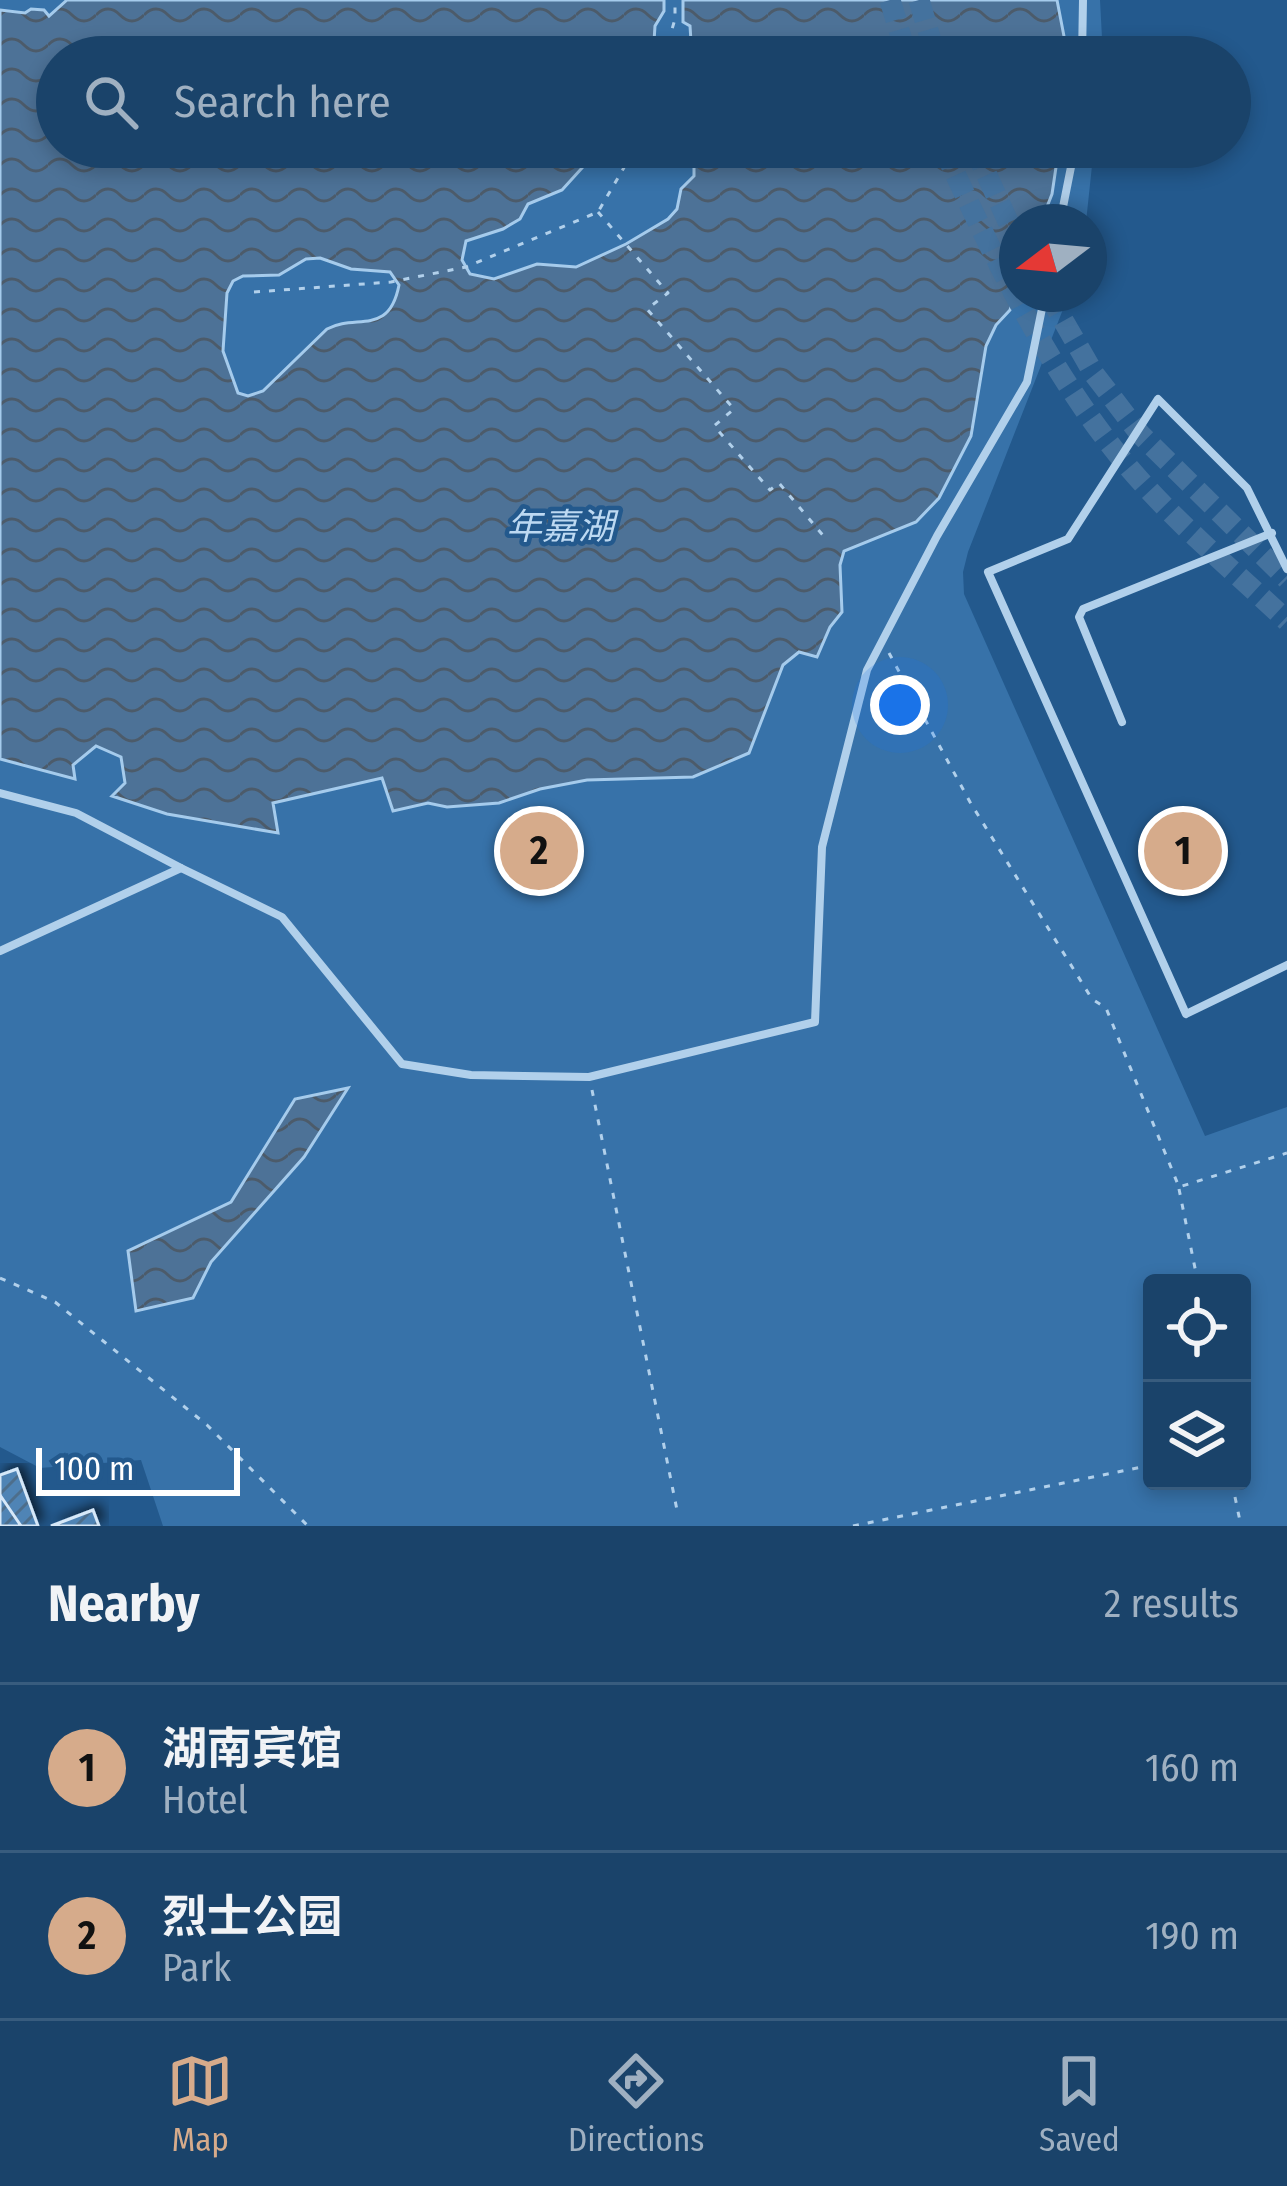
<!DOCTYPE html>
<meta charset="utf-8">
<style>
:root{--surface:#1a436a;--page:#234a70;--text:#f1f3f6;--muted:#9fb0c1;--line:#385c7e;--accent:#d6ab8b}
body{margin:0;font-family:"Fira Sans Condensed","Noto Sans SC",sans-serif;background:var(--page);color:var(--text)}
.controls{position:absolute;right:36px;bottom:36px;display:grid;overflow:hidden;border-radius:12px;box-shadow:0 6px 18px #0003}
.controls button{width:108px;height:108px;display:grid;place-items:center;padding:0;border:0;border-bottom:3px solid var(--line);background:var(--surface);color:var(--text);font:60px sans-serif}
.compass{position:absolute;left:999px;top:204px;width:108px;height:108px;border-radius:50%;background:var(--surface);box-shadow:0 6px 18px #0003;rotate:254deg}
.scale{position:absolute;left:36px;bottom:30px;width:204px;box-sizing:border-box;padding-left:12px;border:6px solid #fff;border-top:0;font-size:33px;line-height:42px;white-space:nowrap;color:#fff;-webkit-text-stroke:9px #23598d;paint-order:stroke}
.you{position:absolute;left:900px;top:705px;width:42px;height:42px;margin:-30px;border:9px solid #fff;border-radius:50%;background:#1a73e8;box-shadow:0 0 0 18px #1a73e833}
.badge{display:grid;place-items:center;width:78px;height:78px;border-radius:50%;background:var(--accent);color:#111;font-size:39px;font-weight:700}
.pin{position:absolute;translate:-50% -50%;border:6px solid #fff;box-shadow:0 3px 12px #0006}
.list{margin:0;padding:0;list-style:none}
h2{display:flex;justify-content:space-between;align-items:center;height:156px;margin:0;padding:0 48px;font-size:51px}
h2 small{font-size:39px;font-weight:400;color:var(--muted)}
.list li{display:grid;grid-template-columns:78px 1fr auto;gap:36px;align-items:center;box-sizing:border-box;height:168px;padding:0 48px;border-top:3px solid var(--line)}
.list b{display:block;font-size:45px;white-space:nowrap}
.list p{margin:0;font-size:39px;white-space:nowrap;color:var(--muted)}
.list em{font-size:39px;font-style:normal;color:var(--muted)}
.icon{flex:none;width:66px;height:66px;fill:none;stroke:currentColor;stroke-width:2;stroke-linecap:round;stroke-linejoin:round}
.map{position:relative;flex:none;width:1287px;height:1526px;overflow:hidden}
.search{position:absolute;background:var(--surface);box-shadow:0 6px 18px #0003;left:36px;right:36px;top:36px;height:132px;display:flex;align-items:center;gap:30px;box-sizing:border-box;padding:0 42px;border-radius:66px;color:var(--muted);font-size:45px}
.sheet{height:492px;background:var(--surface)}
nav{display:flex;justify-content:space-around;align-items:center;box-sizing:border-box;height:168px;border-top:3px solid var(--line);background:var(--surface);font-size:33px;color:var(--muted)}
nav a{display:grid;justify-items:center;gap:6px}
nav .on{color:var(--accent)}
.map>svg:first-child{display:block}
.green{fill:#3772a9;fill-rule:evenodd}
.water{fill:url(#water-waves);stroke:#a5cbec;stroke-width:3;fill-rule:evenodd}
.building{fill:url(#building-hatch);stroke:#d6e8f8;stroke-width:3;filter:url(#shadow)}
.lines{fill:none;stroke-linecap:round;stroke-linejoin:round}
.secondary-tunnel{stroke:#44729e;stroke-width:21;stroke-dasharray:21 10;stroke-linecap:butt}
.path{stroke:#b1d0eb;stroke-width:3;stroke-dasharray:6 9;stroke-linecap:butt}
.service{stroke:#b1d0eb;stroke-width:8}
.labels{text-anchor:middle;stroke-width:9;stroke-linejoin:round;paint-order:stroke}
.water-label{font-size:36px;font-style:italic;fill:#bdd9f2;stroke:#23598d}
</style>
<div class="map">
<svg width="1287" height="1526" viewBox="0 0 1287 1526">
<defs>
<pattern id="water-waves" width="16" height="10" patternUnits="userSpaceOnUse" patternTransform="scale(3)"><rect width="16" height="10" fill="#4d7297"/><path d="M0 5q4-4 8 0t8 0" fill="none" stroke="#4c5b6a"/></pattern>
<pattern id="building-hatch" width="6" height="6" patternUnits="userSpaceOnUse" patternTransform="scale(3)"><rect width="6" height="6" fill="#5084b5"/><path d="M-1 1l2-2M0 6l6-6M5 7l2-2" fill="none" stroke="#4e6e8b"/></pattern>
<filter id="shadow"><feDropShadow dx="5.5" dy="-5.5" stdDeviation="6" flood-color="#0009"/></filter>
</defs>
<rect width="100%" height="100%" fill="#23598d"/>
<!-- green -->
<path class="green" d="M0,0H1100L1103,57H57V147H1094L1086,222H1017V294H1069L968,552L963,572L964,594L1205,1136L1287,1107V1526H163L141,1460L40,1468L0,1447ZM1152,1283H1242V1481H1152Z"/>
<!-- water -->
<g class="water">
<path d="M67,0H664V11L655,26L653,57H57V147H601L562,190L528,204L520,219L503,229L466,241L462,260L470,274L494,279L537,264L576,267L626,244L668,219L677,209L681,189L694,176V162L688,156L690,147H1059L1052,194L1041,222H1017V289L1010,310L996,325L986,346L971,436L939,498L916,522L844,551L840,565L842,612L830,627L817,657L799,652L783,665L749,753L693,777L587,780L540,789L499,803L447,807L428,803L393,811L382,778L273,803L278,833L167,814L112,796L125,783L121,757L96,746L73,765L75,779L0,759V10L25,13L31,9L44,10L49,16ZM320,258L351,269L390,272L399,285C389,337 356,313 327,329L263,391L248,396L238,393L223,351L227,293L233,281L243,276L279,275L306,259Z"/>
<path d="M683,0H1057L1068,57H692L690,26L683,22Z"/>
<path d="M348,1088L304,1157L211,1262L193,1298L136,1311L128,1251L231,1202L295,1099Z"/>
</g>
<!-- building -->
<g class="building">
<path d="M17,1469L38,1526H0V1475Z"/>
<path d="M0,1495L21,1526H0Z"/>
<path d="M93,1510L99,1526H51Z"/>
</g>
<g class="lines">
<!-- secondary-tunnel -->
<g class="secondary-tunnel">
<path d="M890,0L907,57"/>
<path d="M919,0L936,57"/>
<path d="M943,147C991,253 1044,361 1116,452C1165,514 1230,567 1287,621"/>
<path d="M974,147L1017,241"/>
<path d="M1048,294L1094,374L1140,434L1287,579"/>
</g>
<!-- path -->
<g class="path">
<path d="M664,57L675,19V0"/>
<path d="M598,212L668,293L647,309L734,409L714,426L770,490L779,483L826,539"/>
<path d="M254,292L391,282L466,267L598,212L636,147"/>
<path d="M889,653L970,802L1092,999L1106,1008L1179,1187L1287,1153"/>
<path d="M592,1090L678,1515"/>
<path d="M1179,1189L1198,1283"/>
<path d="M0,1278L55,1302L207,1425L308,1526"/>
<path d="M1235,1497L1241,1526"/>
<path d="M853,1526L1152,1465"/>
</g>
<!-- service -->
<g class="service">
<path d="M1082,57L1083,0"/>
<path d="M1060,222L1075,147"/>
<path d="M1287,569L1247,488L1158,399L1068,539L988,572L1186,1014L1287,965"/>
<path d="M1122,722L1079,617L1083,609L1272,533"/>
<path d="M0,793L76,813L181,868L0,951"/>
<path d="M181,868L282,917L402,1064L471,1075L589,1077L815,1022L822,847L867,670L937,536L1027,382L1045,294"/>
</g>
</g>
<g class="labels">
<!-- water labels -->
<g class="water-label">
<text x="560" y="539">年嘉湖</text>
</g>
</g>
</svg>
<div class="controls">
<button><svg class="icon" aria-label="locate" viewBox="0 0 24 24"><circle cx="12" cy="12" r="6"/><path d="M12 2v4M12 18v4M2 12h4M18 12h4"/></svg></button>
<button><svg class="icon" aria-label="layers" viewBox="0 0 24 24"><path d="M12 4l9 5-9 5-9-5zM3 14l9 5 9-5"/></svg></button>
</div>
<svg class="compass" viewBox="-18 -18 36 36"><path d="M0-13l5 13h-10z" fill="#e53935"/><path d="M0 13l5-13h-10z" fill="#9fb0c1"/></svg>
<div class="scale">100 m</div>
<div class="you"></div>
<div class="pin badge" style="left:1183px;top:851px">1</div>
<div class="pin badge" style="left:539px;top:851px">2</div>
<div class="search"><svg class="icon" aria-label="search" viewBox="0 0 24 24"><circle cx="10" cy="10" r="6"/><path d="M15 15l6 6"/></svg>Search here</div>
</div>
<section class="sheet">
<h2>Nearby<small>2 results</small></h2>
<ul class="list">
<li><span class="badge">1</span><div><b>湖南宾馆</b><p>Hotel</p></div><em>160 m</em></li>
<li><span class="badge">2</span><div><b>烈士公园</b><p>Park</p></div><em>190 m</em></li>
</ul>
</section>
<nav>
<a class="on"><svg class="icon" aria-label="map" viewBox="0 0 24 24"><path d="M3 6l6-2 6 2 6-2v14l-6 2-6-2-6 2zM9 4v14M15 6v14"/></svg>Map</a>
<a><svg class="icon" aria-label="directions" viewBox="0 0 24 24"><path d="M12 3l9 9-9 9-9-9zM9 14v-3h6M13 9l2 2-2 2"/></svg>Directions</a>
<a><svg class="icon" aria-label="saved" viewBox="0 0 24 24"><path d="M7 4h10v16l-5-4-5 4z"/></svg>Saved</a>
</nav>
